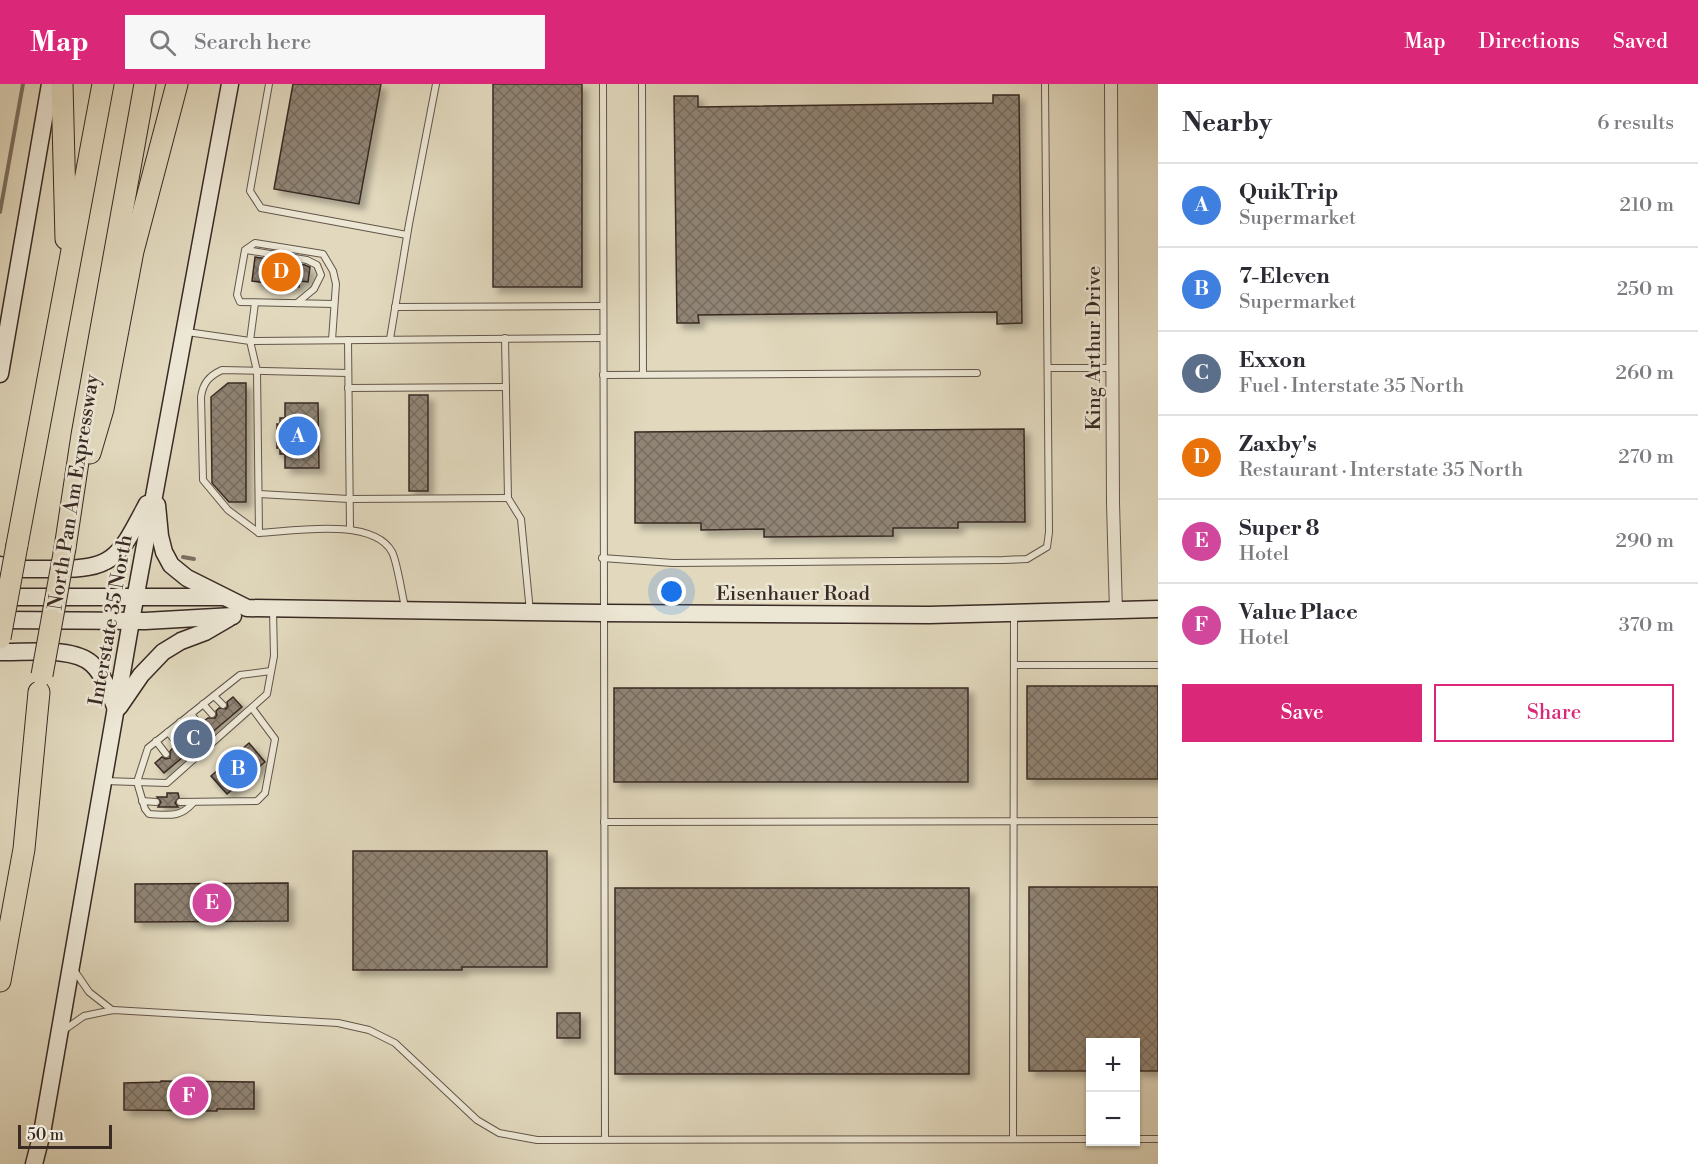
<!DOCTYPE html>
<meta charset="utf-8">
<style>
:root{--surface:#fff;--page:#f7f7f7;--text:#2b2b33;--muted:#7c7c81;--line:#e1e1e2;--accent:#db2777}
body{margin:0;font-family:"Libre Bodoni",serif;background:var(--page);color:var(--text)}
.controls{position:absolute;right:18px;bottom:18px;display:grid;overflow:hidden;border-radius:0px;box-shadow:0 2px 4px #0004}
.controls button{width:54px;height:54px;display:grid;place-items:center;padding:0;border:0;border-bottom:2px solid var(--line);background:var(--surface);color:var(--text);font:30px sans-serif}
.scale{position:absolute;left:18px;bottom:15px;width:94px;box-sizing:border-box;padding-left:6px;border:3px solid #392a24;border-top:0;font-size:16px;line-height:21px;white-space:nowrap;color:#392a24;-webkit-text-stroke:4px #ece6d4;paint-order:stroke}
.you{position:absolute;left:672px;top:508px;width:21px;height:21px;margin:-15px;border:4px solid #fff;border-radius:50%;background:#1a73e8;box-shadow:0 0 0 9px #1a73e833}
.badge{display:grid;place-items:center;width:39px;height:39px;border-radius:50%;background:var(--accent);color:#fff;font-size:20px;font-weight:700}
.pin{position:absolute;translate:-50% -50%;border:3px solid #fff;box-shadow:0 2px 6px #0006}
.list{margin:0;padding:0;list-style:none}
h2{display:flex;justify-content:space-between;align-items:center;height:78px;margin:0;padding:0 24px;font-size:26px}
h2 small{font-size:20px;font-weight:400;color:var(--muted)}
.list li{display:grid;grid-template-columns:39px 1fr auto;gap:18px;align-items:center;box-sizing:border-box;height:84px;padding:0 24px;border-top:2px solid var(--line)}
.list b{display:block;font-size:22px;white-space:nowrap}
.list p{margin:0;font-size:20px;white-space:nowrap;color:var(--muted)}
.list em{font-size:20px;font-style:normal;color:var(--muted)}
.actions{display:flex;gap:12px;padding:18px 24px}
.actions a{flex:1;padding:14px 0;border:2px solid var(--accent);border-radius:0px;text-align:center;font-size:21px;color:var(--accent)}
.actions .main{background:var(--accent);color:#fff}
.icon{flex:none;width:33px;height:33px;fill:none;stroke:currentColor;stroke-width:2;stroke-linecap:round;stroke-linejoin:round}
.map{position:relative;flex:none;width:1158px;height:1080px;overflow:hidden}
header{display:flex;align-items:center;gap:36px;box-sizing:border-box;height:84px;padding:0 30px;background:var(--accent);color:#fff}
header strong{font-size:28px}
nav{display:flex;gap:33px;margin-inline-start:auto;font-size:21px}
.search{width:420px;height:54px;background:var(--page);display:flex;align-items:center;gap:15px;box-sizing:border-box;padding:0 21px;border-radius:0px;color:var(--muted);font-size:22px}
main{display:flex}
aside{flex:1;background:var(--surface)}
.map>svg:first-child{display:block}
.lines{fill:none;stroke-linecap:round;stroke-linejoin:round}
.stream{stroke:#7c6f61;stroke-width:4}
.building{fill:url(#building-cross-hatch);stroke:#392a24;stroke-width:1.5;filter:url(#shadow)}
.service-casing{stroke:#63564a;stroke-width:8}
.minor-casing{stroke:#63564a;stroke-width:14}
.secondary-casing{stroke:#392a24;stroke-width:19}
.motorway-casing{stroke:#392a24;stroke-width:23}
.service{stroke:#ece6d4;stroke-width:6}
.minor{stroke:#ece6d4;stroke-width:12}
.secondary{stroke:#ece6d4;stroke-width:16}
.motorway{stroke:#e1d8bd;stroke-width:21}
.motorway-bridge-casing{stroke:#392a24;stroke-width:23;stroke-linecap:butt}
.motorway-bridge{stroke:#e1d8bd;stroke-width:21}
.labels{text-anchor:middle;stroke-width:5;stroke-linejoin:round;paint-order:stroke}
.street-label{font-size:20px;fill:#392a24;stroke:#ece6d4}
</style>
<header>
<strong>Map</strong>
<div class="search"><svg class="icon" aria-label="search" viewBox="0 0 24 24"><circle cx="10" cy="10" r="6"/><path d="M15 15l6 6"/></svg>Search here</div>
<nav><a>Map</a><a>Directions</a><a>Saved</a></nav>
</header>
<main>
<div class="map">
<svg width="1158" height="1080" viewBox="0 0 1158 1080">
<defs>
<pattern id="building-cross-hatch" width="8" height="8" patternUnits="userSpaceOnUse" patternTransform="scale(1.5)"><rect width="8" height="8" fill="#908474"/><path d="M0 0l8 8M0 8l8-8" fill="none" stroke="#776c5f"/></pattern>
<filter id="shadow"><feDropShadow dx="5.5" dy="5.5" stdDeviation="3" flood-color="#0004"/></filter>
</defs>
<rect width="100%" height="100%" fill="#e1d8bd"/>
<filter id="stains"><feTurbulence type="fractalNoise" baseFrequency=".00333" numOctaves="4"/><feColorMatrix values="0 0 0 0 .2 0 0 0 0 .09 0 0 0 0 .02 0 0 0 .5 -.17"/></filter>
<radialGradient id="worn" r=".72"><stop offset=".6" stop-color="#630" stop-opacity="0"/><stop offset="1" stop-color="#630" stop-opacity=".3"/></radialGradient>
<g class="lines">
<!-- stream -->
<g class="stream">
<path d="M0,128L23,0"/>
<path d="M183,473L194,475"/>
</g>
</g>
<!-- building -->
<g class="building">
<path d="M293,0H381L359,120L274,105Z"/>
<rect x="493" y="0" width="89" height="203"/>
<path d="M993,11H1019L1022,239L997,240V228L698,231L699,239H677L674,12H698V23L993,19Z"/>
<path d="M255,173L305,181L310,183L308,198L300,197L299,203L252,197Z"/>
<path d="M228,299H246V418H229L212,399L211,313Z"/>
<rect x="409" y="311" width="19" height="96"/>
<path d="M285,319H318L319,384H285V370H280V364H277V340H280V334H285Z"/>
<path d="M1024,345L1025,438H958V444H893V452L764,453V445L701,446V439H635V348Z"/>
<rect x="1027" y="602" width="131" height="93"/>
<rect x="614" y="604" width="354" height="94"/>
<path d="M233,613L242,623L164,689L155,679L162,673L166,675L170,674V667L174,663L178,665L182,664V656L186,653L190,655L194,654V646L196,644L200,646L204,645V637L208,634H215L217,631L216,627L219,624L226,625L228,622L227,618Z"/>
<path d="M249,659L265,678L227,710L211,692Z"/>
<path d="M167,709H178L179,713L175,719L178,723H158L161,718L157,713H167Z"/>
<path d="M353,767H547V883H462V886H353Z"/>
<path d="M288,799V837L135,838V800Z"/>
<path d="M1029,803H1158V987H1136V958H1090V987H1029Z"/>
<rect x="615" y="804" width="354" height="186"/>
<rect x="557" y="929" width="23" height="25"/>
<path d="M161,997L254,998V1025H217V1027L124,1026V999L161,998Z"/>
</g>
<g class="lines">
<!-- service casing -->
<g class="service-casing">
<g id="service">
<path d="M269,0L250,107L261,124L407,151"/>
<path d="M603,0L605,1055"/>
<path d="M642,0L643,290"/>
<path d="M246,166L307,176L317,181L321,191L314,205L297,219"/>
<path d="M255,219L250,257L257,287L259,449C294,447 373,433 392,468C397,477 402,511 405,523"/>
<path d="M395,223L603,222"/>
<path d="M187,248L250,257L603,254"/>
<path d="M505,254L508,414L521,435L530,528"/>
<path d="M390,255L409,140L436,0"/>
<path d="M332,256L336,200L333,187L323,170L255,159L245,166L237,211L240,218L334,220"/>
<path d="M348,256L350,445"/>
<path d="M1048,284H1112"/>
<path d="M603,291L977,289"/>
<path d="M348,304L506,303"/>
<path d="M259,410L349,415L508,414"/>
<path d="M259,449L228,426L203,396L201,313C203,299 209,292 222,286L348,289"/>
<path d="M602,474L673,479L1003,476L1027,475L1047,463L1049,448L1045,0"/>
<path d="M1014,581H1158"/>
<path d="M214,612L223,621"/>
<path d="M203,620L212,630"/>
<path d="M191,630L200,641"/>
<path d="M180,638L190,650"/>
<path d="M168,648L178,660"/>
<path d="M156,657L166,670"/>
<path d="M104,697L167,699L267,610L274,572L273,526"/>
<path d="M142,717L156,718"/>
<path d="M180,718L257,717L265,709L275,655L252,624"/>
<path d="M193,719C180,734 169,731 149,730L145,725L137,698L148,664L240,591L271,587"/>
<path d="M604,738L1158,737"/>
<path d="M74,886L89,908L112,926"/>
<path d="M64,946L84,932L113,926L338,939L369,946L395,959L477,1036L499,1049L537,1056L1090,1055"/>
<path d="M1013,1055L1014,530"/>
<path d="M1136,1055H1158"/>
</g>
</g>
<!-- minor casing -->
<g class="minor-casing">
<path id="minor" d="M1111,0L1113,419L1116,527"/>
</g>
<!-- secondary casing -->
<g class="secondary-casing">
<g id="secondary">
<path d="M0,290L50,0"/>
<path d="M157,421L160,452L164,468L171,481L187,494L247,524L603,529L929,531L1158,525"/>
<path d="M0,481C17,486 34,485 52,485C115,486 119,473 147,420"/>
<path d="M0,513H223"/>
<path d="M0,536L145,537L233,532"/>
<path d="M0,568C25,569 73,562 92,580C104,591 110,610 116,625"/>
<path d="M119,623L141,591L163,568L181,557L205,548L229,534"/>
<path d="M34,1080L42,1049L131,537L230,0"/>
</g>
</g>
<!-- motorway casing -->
<g class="motorway-casing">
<g id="motorway">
<path d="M62,0L66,155"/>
<path d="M90,369L103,325L133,167L177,0"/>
<path d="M17,461L103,0"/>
<path d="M65,464L82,351L145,0"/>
<path d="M0,897L24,765L39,608"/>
</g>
</g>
<!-- service -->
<use href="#service" class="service"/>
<!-- minor -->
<use href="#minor" class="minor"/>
<!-- secondary -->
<use href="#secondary" class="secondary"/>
<!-- motorway -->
<use href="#motorway" class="motorway"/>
<!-- motorway-bridge casing -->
<g class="motorway-bridge-casing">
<g id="motorway-bridge">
<path d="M0,554L17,461"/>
<path d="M42,591L65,464"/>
</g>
</g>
<!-- motorway-bridge -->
<use href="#motorway-bridge" class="motorway-bridge"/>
</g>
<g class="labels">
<!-- street labels -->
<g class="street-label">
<text transform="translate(1093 264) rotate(-90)" y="7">King Arthur Drive</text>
<text transform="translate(73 408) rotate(-81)" y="7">North Pan Am Expressway</text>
<text x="793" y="516">Eisenhauer Road</text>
<text transform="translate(110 536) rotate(-80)" y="7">Interstate 35 North</text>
</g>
</g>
<rect width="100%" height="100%" filter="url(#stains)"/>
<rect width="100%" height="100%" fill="url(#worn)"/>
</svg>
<div class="controls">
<button>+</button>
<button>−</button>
</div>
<div class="scale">50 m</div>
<div class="you"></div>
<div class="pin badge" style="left:298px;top:352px;background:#3f7fe0">A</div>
<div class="pin badge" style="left:238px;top:685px;background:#3f7fe0">B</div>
<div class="pin badge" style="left:193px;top:655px;background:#5c6f8a">C</div>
<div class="pin badge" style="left:281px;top:188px;background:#e8710a">D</div>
<div class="pin badge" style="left:212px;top:819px;background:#d1479c">E</div>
<div class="pin badge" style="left:189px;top:1012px;background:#d1479c">F</div>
</div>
<aside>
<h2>Nearby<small>6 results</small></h2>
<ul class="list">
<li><span class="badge" style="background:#3f7fe0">A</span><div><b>QuikTrip</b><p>Supermarket</p></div><em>210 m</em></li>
<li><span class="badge" style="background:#3f7fe0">B</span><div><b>7-Eleven</b><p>Supermarket</p></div><em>250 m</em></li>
<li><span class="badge" style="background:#5c6f8a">C</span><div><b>Exxon</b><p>Fuel · Interstate 35 North</p></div><em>260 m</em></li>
<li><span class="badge" style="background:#e8710a">D</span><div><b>Zaxby's</b><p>Restaurant · Interstate 35 North</p></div><em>270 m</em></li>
<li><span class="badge" style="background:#d1479c">E</span><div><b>Super 8</b><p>Hotel</p></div><em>290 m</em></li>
<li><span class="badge" style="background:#d1479c">F</span><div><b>Value Place</b><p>Hotel</p></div><em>370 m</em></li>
</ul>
<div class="actions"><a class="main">Save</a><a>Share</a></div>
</aside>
</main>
